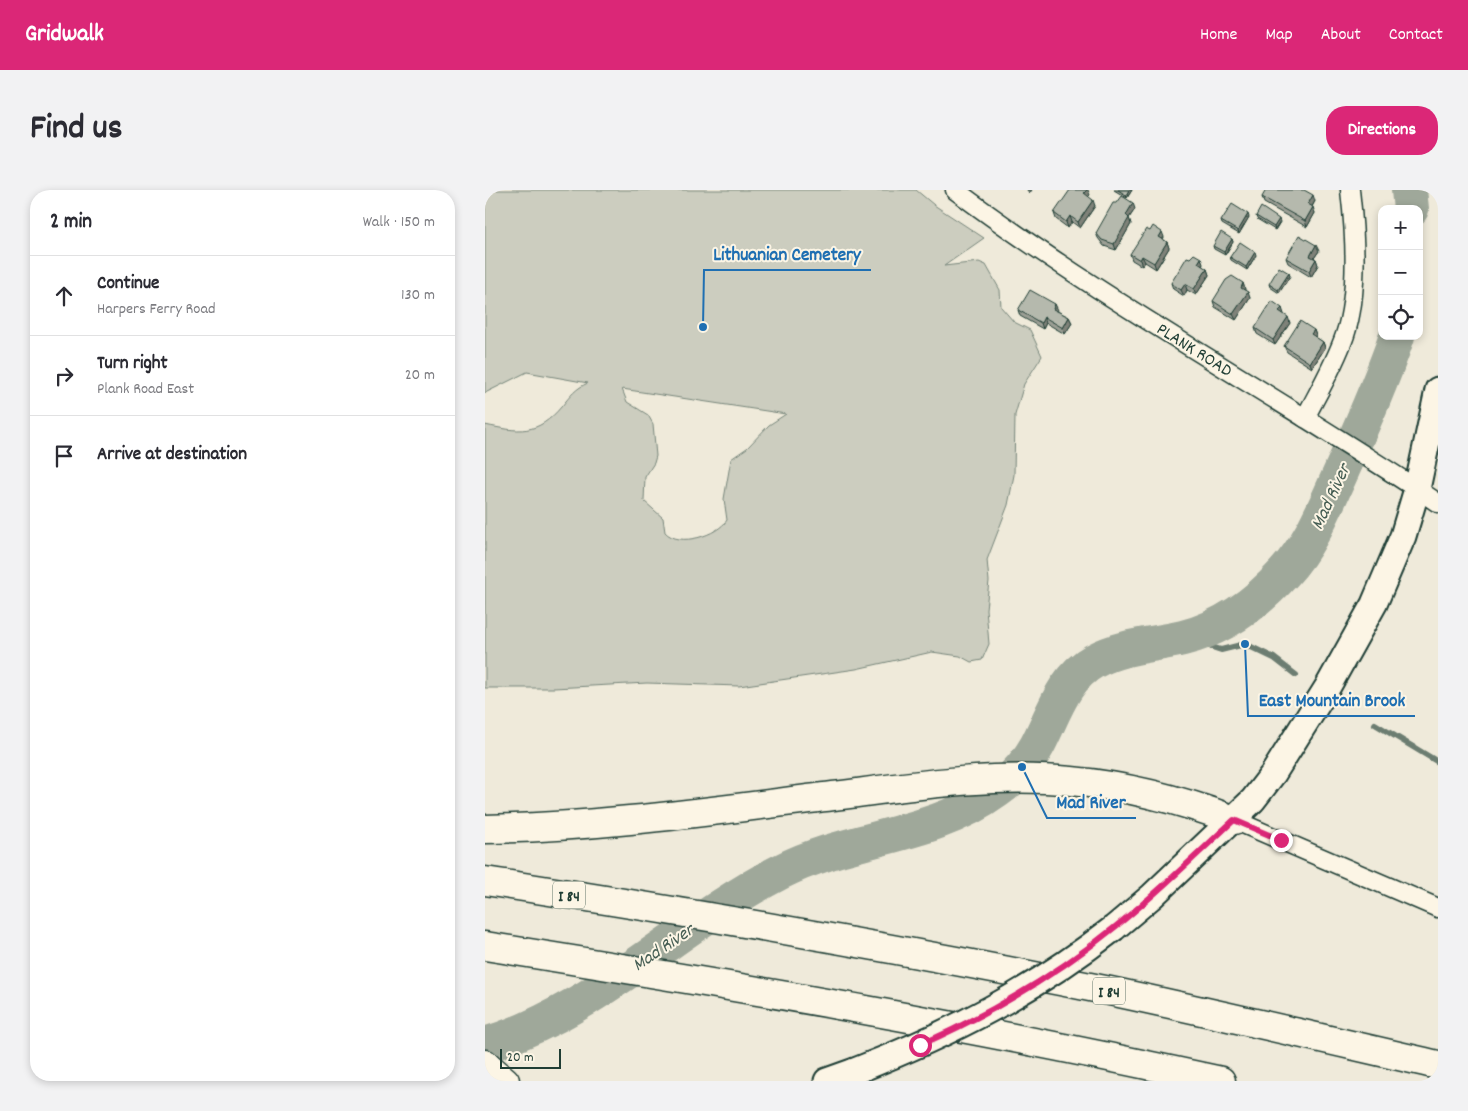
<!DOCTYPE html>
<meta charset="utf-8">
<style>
:root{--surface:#fff;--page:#f2f2f3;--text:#2b2b33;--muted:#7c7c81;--line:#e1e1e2;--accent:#db2777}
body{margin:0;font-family:Dekko,sans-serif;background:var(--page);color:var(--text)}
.controls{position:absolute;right:15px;top:15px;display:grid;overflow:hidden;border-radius:10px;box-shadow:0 2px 8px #0003}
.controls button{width:45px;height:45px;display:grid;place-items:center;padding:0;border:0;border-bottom:1px solid var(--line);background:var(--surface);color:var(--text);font:25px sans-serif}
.scale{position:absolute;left:15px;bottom:12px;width:61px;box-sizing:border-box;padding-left:5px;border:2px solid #1f3d34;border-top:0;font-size:14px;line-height:18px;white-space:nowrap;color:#1f3d34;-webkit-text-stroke:4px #fcf5e5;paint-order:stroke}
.stop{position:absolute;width:15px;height:15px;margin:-11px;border:4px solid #db2777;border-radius:50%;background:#fff}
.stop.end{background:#db2777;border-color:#fff;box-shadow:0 1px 5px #0008}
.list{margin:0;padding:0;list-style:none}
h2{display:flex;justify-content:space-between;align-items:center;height:65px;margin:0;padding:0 20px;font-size:21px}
h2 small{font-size:16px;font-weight:400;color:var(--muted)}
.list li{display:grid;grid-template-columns:32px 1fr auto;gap:15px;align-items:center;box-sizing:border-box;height:80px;padding:0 20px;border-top:1px solid var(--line)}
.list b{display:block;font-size:19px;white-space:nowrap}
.list p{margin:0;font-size:16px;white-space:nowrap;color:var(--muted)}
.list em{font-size:16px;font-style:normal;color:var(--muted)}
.icon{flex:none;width:28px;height:28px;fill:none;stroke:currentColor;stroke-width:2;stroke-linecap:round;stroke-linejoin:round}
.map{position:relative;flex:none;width:953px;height:891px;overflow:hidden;border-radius:20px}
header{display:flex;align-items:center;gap:30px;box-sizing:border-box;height:70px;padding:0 25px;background:var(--accent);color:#fff}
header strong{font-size:24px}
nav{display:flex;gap:28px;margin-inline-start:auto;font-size:18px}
.intro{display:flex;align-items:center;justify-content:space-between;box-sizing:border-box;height:120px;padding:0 30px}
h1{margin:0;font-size:35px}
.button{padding:12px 22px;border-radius:20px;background:var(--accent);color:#fff;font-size:18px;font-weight:700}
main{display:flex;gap:30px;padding:0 30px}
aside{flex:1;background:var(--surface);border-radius:20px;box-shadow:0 2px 8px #0003}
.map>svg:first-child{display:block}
.green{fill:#cccdbf;stroke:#76857a;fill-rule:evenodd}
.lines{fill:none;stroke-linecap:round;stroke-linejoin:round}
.stream{stroke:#6c7d71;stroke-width:6}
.river{stroke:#9fa89a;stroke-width:36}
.minor-casing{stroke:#1f3d34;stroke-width:21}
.secondary-casing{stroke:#1f3d34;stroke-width:29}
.motorway-casing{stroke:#1f3d34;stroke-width:31}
.minor{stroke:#fcf5e5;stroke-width:18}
.secondary{stroke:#fcf5e5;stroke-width:25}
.motorway{stroke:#fcf5e5;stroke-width:28}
.secondary-bridge-casing{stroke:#1f3d34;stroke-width:29;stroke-linecap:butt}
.secondary-bridge{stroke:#fcf5e5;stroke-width:25}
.wall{fill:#9c9f95;stroke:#1f3d34}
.shaded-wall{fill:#7f8279;stroke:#1f3d34}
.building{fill:#b5b9ad;stroke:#1f3d34}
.route{stroke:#db2777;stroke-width:6}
.labels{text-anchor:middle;stroke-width:4;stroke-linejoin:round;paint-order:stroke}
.shield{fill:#fcf5e5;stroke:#617469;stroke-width:1}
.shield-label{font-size:16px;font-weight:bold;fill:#1f3d34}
.street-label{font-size:18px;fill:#1f3d34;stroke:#fcf5e5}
.water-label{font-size:19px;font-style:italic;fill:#455d53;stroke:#fcf5e5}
.leader{fill:none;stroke:#1f6fb2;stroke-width:2}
.callout-dot{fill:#1f6fb2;stroke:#fcf5e5;stroke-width:2}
.callout-label{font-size:19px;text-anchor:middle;font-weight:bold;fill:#1f6fb2;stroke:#fcf5e5;stroke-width:4;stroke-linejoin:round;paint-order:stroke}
</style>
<header>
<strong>Gridwalk</strong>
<nav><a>Home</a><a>Map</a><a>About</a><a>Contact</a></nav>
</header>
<div class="intro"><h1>Find us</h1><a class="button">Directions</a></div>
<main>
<aside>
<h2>2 min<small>Walk · 150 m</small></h2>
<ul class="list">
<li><svg class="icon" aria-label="ahead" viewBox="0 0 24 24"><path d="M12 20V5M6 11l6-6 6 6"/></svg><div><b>Continue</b><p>Harpers Ferry Road</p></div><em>130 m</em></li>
<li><svg class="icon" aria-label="right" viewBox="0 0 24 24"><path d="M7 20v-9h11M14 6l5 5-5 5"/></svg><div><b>Turn right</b><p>Plank Road East</p></div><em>20 m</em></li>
<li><svg class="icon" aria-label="arrive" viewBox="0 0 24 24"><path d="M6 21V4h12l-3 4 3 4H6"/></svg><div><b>Arrive at destination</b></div></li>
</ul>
</aside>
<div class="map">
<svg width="953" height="891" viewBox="0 0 953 891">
<rect width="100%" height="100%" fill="#efeada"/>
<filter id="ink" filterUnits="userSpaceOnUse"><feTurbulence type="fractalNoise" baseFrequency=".02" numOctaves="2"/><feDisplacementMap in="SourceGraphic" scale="10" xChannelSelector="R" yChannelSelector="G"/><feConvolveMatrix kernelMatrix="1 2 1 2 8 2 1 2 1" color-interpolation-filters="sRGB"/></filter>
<g filter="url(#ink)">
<!-- green -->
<path class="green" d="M0,0H431L449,15L499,48L459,76L494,72L501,75L515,100L516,117L529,132L545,140L557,166L539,194L530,225L529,285L523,315L502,370L504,391L501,419L504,454L497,470L486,472L475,466L447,462L371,479L254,496L162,493L69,498H0V235C34,242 52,246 77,216C85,206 91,198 103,193L42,182L0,203ZM137,199L301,224L284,235L262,258L246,269L239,309L242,330C233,345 194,358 180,342L178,328L159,311L160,287L169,273L171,266L168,234L163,225L142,212Z"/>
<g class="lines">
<!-- stream -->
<g class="stream">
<path d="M705,446L712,452L736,460L760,454L789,468L811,485"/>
<path d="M890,534L953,572"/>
</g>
<!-- river -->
<g class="river">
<path d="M924,0L926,19"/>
<path d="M0,855C111,822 193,734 295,682C364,646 447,648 511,601C528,589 542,574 552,556C568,526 578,488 609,471C636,456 669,455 698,448C738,438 772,413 799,383C826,354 840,317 856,282C876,237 896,193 912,146"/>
</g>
<!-- minor casing -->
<g class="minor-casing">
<g id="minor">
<path d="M470,0C624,115 793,206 953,313"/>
<path d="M820,228C834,201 850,174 860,145C874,103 870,43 865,0"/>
<path d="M749,630L953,718"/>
</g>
</g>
<!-- secondary casing -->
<g class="secondary-casing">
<g id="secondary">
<path d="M629,738L667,706L768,610L788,584L842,498L889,414L918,346L932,299L953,200"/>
<path d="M342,891L370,881"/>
</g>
</g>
<!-- motorway casing -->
<g class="motorway-casing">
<g id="motorway">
<path d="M0,639C117,637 232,620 348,606C427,596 507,583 586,591C642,596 696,610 749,630"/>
<path d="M0,691C209,723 417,759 625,801C734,824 844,850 953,875"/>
<path d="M0,756C246,795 492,837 736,891"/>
<path d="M0,874L20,891"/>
</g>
</g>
<!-- minor -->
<use href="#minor" class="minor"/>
<!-- secondary -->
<use href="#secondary" class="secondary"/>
<!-- motorway -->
<use href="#motorway" class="motorway"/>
<!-- secondary-bridge casing -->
<g class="secondary-bridge-casing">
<path id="secondary-bridge" d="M370,881C467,843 547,802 629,738"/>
</g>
<!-- secondary-bridge -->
<use href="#secondary-bridge" class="secondary-bridge"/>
</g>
<!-- wall -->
<g class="wall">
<path d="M629,0H647L642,8Z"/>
<path d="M605,5L603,6L610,16L595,38L587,32L583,38L571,29L569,23Z"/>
<path d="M777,7L830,11L827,17L830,23L822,37L779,13Z"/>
<path d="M650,19L644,28L646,34L631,60L619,56L613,48L611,43Z"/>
<path d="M771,26L795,32L790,40L772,29Z"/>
<path d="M764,27L754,44L737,34L736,31Z"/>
<path d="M679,47L678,49L682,52L684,58L671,79L660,72L657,76L647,70L645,64Z"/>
<path d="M747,49L748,52L740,65L729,59L728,56Z"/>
<path d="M834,61L829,68L831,69L833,75L826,87L803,73L801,68Z"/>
<path d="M771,65L762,80L746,70L745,67Z"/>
<path d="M718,74L717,76L722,79L724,85L711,105L702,100L699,106L688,99L686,93Z"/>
<path d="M804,83L805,86L794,103L785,97L784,94Z"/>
<path d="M758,93L760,100L765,108L751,130L730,117L728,111Z"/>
<path d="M570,114L572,121L584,127L587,133L580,144L561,133L558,139L535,126L533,120Z"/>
<path d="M797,118L798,124L805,133L790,155L772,144L770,138Z"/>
<path d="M829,140L831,146L830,147L838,152L840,158L827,178L802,162L799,156Z"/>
</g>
<!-- shaded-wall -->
<g class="shaded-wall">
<path d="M542,0H547L544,4Z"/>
<path d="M602,0H603L605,5L601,9L599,3Z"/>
<path d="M644,0H647L642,8L641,5Z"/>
<path d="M828,5L830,11L825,20L823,14Z"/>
<path d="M608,10L610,16L595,38L593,32Z"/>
<path d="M648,13L650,19L644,28L646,34L631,60L629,54L641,25Z"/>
<path d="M828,17L830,23L822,37L820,31Z"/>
<path d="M763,24L764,27L754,44L753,41Z"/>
<path d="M585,26L587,32L583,38L581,32Z"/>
<path d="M794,29L795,32L790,40L789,37Z"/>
<path d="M677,42L679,47L676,52L674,47Z"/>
<path d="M747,49L748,52L740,65L739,62Z"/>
<path d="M682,52L684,58L671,79L669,73Z"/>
<path d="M831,55L834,61L827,71L825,66Z"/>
<path d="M770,62L771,65L762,80L761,77Z"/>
<path d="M657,66L660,72L657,76L655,70Z"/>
<path d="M716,68L718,74L715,79L713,73Z"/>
<path d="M831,69L833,75L826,87L824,81Z"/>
<path d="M722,79L724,85L711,105L709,99Z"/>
<path d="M804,83L805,86L794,103L793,100Z"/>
<path d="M758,93L760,99L758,103L756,98Z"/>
<path d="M700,94L702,100L699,106L696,100Z"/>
<path d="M763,102L765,108L751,130L748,124Z"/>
<path d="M570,114L573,120L571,124L568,119Z"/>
<path d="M797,118L799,124L796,127L794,121Z"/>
<path d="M559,127L561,133L558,139L556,133Z"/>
<path d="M584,127L587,133L580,144L578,138Z"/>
<path d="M803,127L805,133L790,155L788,150Z"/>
<path d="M829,140L831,146L828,150L826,144Z"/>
<path d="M838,152L840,158L827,178L825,173Z"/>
</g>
<!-- building -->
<g class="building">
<path d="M585,0H602L599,3L608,10L593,32L585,26L581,32L569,23Z"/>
<path d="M633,0H644L641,5Z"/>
<path d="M781,0H819L828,5L823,14L828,17L820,31L777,7Z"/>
<path d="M637,6L648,13L641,25L644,28L629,54L617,50L611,43L628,13H632Z"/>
<path d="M747,14L763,24L753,41L736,31Z"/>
<path d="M776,17L794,29L789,37L771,26Z"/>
<path d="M668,36L677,42L674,47L682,52L669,73L657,66L655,70L645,64L661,39L665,41Z"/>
<path d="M736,42L747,49L739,62L728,56Z"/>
<path d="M814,45L831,55L825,66L831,69L824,81L801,68Z"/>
<path d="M755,52L770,62L761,77L745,67Z"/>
<path d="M709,64L716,68L713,73L722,79L709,99L700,94L696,100L686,93L702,67L705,68Z"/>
<path d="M794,77L804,83L793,100L784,94Z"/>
<path d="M747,86L758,93L756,98L763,102L748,124L728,111L741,90Z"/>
<path d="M545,100L570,114L568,119L584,127L578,138L559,127L556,133L533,120Z"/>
<path d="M787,111L797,118L794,121L803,127L788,150L770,138Z"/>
<path d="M815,131L829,140L826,144L838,152L825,173L799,156Z"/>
</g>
</g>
<g class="lines" filter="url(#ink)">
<!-- route -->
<path class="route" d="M435,855C505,824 571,785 630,737C672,704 710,666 749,630L796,650"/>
</g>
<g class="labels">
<!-- shield labels -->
<g class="shield">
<rect x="68" y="691.5" width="32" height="27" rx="4"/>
<rect x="608" y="787.5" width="32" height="27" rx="4"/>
</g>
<g class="shield-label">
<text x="84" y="711">I 84</text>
<text x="624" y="807">I 84</text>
</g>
<!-- street labels -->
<g class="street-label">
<text transform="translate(710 159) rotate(32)" y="6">PLANK ROAD</text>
</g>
<!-- water labels -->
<g class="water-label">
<text transform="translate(844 306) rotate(-65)" y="7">Mad River</text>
<text transform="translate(177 756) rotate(-34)" y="7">Mad River</text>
</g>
</g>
<!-- callouts -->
<path class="leader" d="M218 137L219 80H386M760 454L763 526H930M537 577L562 628H651"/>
<g class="callout-dot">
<circle cx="218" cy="137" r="5"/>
<circle cx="760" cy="454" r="5"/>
<circle cx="537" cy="577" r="5"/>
</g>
<g class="callout-label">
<text x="302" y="70">Lithuanian Cemetery</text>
<text x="847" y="516">East Mountain Brook</text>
<text x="606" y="618">Mad River</text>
</g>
</svg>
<div class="controls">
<button>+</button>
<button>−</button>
<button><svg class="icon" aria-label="locate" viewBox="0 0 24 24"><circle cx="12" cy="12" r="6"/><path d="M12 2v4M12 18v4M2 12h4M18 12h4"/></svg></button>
</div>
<div class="scale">20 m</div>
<div class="stop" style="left:435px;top:855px"></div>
<div class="stop end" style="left:796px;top:650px"></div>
</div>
</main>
